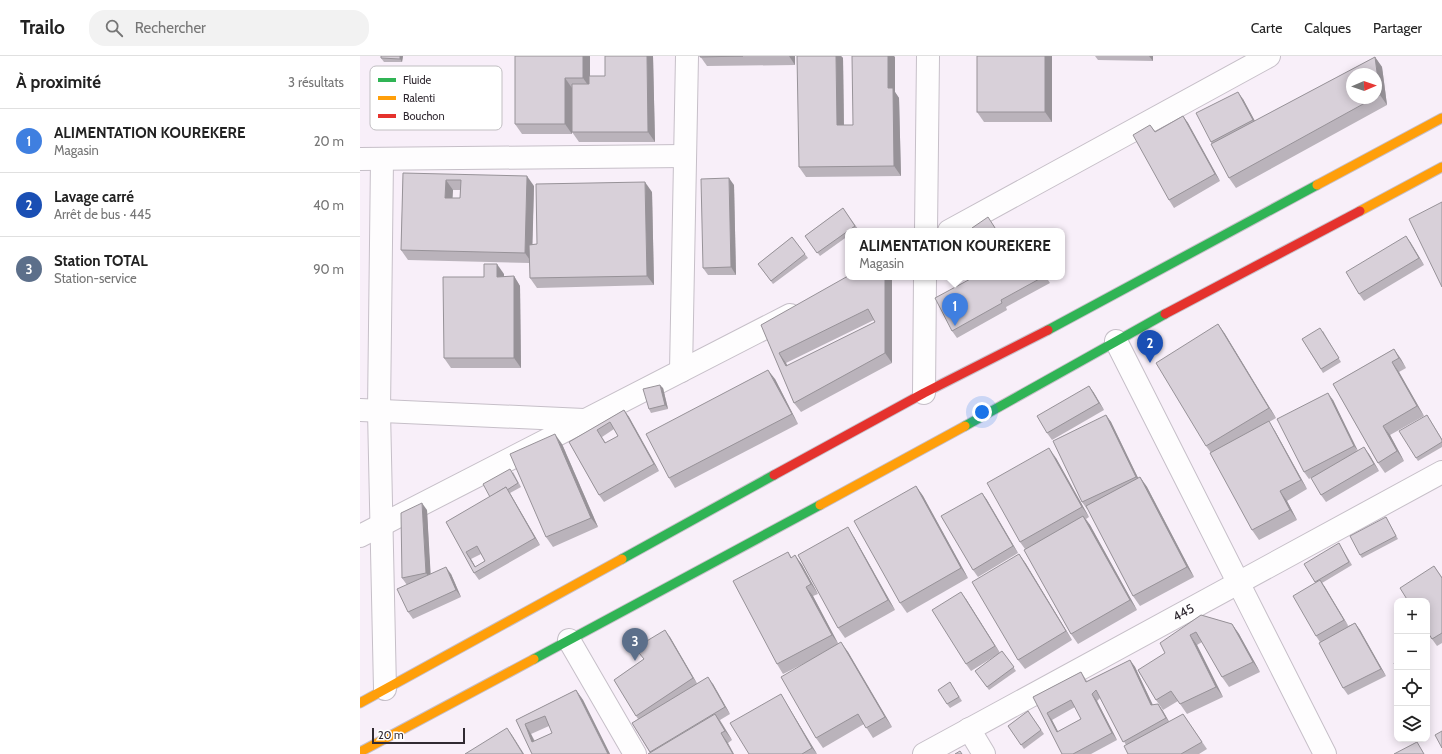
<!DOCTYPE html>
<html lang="fr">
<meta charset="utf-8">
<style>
:root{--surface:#fff;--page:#f2f2f2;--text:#222;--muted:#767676;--line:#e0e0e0;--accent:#7c3aed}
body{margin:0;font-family:Cabin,sans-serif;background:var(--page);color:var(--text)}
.controls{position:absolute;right:12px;bottom:12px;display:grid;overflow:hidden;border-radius:8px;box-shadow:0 2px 10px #0003}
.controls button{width:36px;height:36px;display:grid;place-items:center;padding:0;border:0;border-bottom:1px solid var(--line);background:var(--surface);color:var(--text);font:20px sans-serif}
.compass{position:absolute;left:986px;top:12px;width:36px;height:36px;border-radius:50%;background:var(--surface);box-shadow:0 2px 10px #0003;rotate:88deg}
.scale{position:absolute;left:12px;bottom:10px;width:93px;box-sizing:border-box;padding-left:4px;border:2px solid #312a32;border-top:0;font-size:11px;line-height:14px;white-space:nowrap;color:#312a32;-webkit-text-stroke:3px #fff;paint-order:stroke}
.you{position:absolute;left:622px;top:356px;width:14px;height:14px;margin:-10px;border:3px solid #fff;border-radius:50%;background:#1a73e8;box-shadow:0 0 0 6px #1a73e833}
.badge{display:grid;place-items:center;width:26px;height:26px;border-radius:50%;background:var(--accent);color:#fff;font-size:13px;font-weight:700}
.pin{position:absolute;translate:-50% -33px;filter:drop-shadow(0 1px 2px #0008)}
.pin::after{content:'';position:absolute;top:21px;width:14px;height:12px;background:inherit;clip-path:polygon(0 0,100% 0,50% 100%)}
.popup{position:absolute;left:485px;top:172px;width:220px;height:52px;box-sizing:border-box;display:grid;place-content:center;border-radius:8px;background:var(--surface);filter:drop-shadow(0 1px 3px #0005);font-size:13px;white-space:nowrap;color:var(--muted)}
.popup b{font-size:15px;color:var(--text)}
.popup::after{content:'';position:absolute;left:50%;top:100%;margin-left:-8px;border:8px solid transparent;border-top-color:var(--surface)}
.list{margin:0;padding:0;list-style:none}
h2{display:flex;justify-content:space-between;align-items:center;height:52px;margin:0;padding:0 16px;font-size:17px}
h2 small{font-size:13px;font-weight:400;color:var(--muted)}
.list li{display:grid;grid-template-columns:26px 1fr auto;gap:12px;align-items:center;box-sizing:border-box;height:64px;padding:0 16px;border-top:1px solid var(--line)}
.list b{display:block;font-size:15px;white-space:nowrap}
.list p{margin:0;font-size:13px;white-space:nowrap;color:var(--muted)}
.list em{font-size:13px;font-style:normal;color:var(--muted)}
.icon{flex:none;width:22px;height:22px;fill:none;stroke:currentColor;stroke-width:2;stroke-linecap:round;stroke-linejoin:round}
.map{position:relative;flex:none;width:1082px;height:698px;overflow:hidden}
header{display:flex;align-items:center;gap:24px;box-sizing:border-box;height:56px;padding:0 20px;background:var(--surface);border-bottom:1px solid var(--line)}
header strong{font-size:19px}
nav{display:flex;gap:22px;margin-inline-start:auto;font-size:14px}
.search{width:280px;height:36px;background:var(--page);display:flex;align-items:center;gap:10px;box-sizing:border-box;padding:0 14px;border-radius:16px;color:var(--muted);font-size:15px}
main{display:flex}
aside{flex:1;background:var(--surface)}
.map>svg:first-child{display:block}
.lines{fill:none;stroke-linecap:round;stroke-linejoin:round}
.street-casing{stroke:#c6bfc8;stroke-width:24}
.fast-casing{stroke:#c6bfc8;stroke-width:11}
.slow-casing{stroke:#c6bfc8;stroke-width:11}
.jam-casing{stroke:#c6bfc8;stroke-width:11}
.street{stroke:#fefdfe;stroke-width:22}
.fast{stroke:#30b455;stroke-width:9}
.slow{stroke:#ff9f0a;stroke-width:9}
.jam{stroke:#e5322d;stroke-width:9}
.wall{fill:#bab3bb;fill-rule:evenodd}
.shaded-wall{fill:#979298}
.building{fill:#d8d0d9;stroke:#979298;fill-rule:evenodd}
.labels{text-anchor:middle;stroke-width:3;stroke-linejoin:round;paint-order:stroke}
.street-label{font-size:13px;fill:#312a32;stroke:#fff}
.key{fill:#fff;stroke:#c1bfc2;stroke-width:1}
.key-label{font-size:11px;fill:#312a32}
</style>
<header>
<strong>Trailo</strong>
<div class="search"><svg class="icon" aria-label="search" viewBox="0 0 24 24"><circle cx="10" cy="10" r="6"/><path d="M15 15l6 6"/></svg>Rechercher</div>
<nav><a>Carte</a><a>Calques</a><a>Partager</a></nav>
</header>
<main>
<aside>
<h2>À proximité<small>3 résultats</small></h2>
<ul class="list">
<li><span class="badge" style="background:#3f7fe0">1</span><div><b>ALIMENTATION KOUREKERE</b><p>Magasin</p></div><em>20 m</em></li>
<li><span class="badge" style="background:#1a4fb4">2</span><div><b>Lavage carré</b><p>Arrêt de bus · 445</p></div><em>40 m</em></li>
<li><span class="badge" style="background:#5c6f8a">3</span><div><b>Station TOTAL</b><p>Station-service</p></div><em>90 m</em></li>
</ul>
</aside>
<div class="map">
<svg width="1082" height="698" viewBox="0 0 1082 698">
<rect width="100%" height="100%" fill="#f8eff9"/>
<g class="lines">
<!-- street casing -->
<g class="street-casing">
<g id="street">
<path d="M0,103L325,100"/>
<path d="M22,103L19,355L25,633"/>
<path d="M566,175L568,0"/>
<path d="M589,175L909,0"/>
<path d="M756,285L965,698"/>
<path d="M321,315L327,0"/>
<path d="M564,337L565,221"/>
<path d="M0,354L224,364"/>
<path d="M0,480L430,259"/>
<path d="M209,584L275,698"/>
<path d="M609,673L624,698"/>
<path d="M564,698L1082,416"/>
</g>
</g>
<!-- fast casing -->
<g class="fast-casing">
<g id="fast">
<path d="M688,274L957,129"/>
<path d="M605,370L805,258"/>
<path d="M262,503L414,419"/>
<path d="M174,603L460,449"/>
</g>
</g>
<!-- slow casing -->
<g class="slow-casing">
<g id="slow">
<path d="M957,129L1082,62"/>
<path d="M1000,155L1082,111"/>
<path d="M460,449L605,370"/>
<path d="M0,647L262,503"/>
<path d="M0,696L174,603"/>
</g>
</g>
<!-- jam casing -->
<g class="jam-casing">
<g id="jam">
<path d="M805,258L1000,155"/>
<path d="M414,419L564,337L688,274"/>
</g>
</g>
<!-- street -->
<use href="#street" class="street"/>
<!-- fast -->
<use href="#fast" class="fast"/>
<!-- slow -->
<use href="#slow" class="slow"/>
<!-- jam -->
<use href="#jam" class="jam"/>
</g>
<!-- wall -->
<g class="wall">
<path d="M21,0H43L42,6H24L21,2Z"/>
<path d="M155,0H230V20H245V0H293L295,86H219L212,76V32V78H162L155,68Z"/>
<path d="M340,0H435V9L347,10Z"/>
<path d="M476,0H481L483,2L484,69H493L535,1V36L539,42L541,120L446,121L439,111Z"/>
<path d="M692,0V66H624L617,56Z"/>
<path d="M735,0H793V5L738,4Z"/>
<path d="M1015,1L1022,11L1027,49L876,132L869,122L851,86L883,43L895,65ZM1016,18V42H992Z"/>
<path d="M823,60L828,67L860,125L814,152L809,144L790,69L795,75Z"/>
<path d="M43,117L174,130L172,189L177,188L292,136L294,229L177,232L170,222V207L48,204L41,194ZM93,134H100V142H92Z"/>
<path d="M374,129L376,219H348L343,212Z"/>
<path d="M483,152L498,173L495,175H488V180L460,200L445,180Z"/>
<path d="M1046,180L1064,209L1004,245L999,238Z"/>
<path d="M432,181L448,202L413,228L398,208Z"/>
<path d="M144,218V221L154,220L160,230L161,312H91L84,302L124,221Z"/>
<path d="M488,221H532V307L441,356L434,347L401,269ZM514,264L515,266L427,310L426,307Z"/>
<path d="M614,221H686L690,227L646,251L647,254L597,282L592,275Z"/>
<path d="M858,268L865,278L916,362L909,366L915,375L947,433L927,445L937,464L899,484L892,474L851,397L846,390Z"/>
<path d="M963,275L981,306L963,317L942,283Z"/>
<path d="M1034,293L1046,312L1039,316L1064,360L1030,379L1044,405L1025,417L1018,407L973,328Z"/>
<path d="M415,323L438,368L315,432L309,422Z"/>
<path d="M729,330L734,337L744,354L692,384L687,377Z"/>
<path d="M303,332L308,353L291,357L289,353Z"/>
<path d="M973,344L997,395L1009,398L1019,415L966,446L961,439L952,421L949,423L944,416Z"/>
<path d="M264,354L269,361L299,415L244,446L239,439L209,386ZM254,373L258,380L246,387L242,381Z"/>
<path d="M746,359L751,366L778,422L780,421L787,431L834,521L780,550L773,540L728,453H727L722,446Z"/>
<path d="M1067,359L1082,383V391L1058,405L1056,402Z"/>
<path d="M202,388L238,471L193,491L186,481Z"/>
<path d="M696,402L729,461L726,463L730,469L777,554L718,588L711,578L665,493L660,486Z"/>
<path d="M153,416L161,431L150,437L180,489L119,524L114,517L86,466L130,441ZM121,498L125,505L115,511L111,503Z"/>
<path d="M556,430L563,440L608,522L547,557L540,547Z"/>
<path d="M622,437L627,444L658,497L618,521L613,514Z"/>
<path d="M67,454L70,518H91L101,541L53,563L48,556L47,529L42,522Z"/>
<path d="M1026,461L1038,483L1002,502L1000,499Z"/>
<path d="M494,481L535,554L485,582L478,572Z"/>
<path d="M979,487L992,509L962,527L988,570L995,567L1000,574L1026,620L988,639L983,632L960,586L956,580L955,526Z"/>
<path d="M428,496L432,502L435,499L442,509L458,538L453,540L478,588L488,596L532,671L513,682L504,668L463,692L456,682L455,602L423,618L417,608Z"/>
<path d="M659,498L666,508L712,584L665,613L658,604Z"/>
<path d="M1074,510L1082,521V587L1077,590L1072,583Z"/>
<path d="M606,543L640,597L611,615L606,608Z"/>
<path d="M841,559L872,568L879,578L900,616L869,631L862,621L842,586L837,589L863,641L827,658L818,645L803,654L796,644L805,597Z"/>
<path d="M310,581L337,628H353L370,658L360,664L372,684L368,687L290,697L272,667L278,663L254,624L284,603Z"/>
<path d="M642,595L656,615L629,634L615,615Z"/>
<path d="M770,604L775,611L793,649L798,648L803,655L809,666L823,658L847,693L839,698H768L766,689L740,642L737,645L757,684L731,698H702L673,641L721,616L727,625ZM715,651L721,663L698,676L692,664Z"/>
<path d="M590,626L602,645L590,652L587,648Z"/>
<path d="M216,634L223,644L250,698H172L156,664ZM189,670L192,677L175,685L171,678Z"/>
<path d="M421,638L425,645L457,698H389Z"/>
<path d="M668,655L684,678L664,693L648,670Z"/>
</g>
<!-- shaded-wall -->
<g class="shaded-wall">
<path d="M40,0H43L42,6L40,3Z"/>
<path d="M223,0H230V32L223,22Z"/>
<path d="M287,0H293L295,86L288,76Z"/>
<path d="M429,0H435V9Z"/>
<path d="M476,0H481L483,2L484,79L477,69Z"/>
<path d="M528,0H534L535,1V36L539,42L541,120L534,110L528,32Z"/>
<path d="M685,0H692V66L685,56Z"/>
<path d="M789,0H793V5Z"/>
<path d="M1015,1L1022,11L1027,49L1020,39Z"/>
<path d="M205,22L212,32V78L205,68Z"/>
<path d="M878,36L883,43L898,71L893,64Z"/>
<path d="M823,60L828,67L860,125L855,118Z"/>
<path d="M167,120L174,130L172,207L165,197Z"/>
<path d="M369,122L374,129L376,219L371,211Z"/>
<path d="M86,124L93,134L92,152L85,142Z"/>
<path d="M285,126L292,136L294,229L287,220Z"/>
<path d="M1046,180L1051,187L1064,209L1059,202Z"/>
<path d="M137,208L144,218V231L137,221Z"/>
<path d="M154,220L160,230L161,312L154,302Z"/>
<path d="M525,221H532V307L525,297Z"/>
<path d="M858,268L865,278L916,362L909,352Z"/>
<path d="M1034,293L1041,303L1046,312L1039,302Z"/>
<path d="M419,297L426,307L433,320L426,310Z"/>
<path d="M1032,306L1039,316L1064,360L1057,350Z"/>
<path d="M408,314L415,323L438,368L432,358Z"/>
<path d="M300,329L303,332L308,353L305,349Z"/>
<path d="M729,330L734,337L744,354L739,347Z"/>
<path d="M968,337L973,344L999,397L994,390Z"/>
<path d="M264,354L269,361L299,415L294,408Z"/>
<path d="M746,359L751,366L781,428L776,421Z"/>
<path d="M909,365L915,375L947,433L941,424Z"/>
<path d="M1023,370L1030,379L1044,405L1037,395Z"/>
<path d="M195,378L202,388L238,471L231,462Z"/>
<path d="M1004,391L1009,398L1019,415L1014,408Z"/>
<path d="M689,392L696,402L729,461L722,451Z"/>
<path d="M780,421L787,431L834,521L827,511Z"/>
<path d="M556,430L563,440L608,522L601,512Z"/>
<path d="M146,431L151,439L180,489L175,482Z"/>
<path d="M920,435L927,445L937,464L930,454Z"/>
<path d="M622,437L627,444L658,497L653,490Z"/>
<path d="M62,447L67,454L71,524L66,517Z"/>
<path d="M723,460L730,469L777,554L770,544Z"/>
<path d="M488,471L494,481L535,554L528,544Z"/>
<path d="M106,496L111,503L118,515L115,511Z"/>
<path d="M659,498L666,508L712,584L706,575Z"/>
<path d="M435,499L442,509L458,538L451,528Z"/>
<path d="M86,511L91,518L101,541L96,534Z"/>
<path d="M960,524L965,531L989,571L984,564Z"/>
<path d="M446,531L453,540L479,589L472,579Z"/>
<path d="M601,536L606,543L640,597L635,590Z"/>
<path d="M995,567L1000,574L1026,620L1021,613Z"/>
<path d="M872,568L879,578L900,616L893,606Z"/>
<path d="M305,574L310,581L338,629L333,622Z"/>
<path d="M830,579L837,589L863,641L856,631Z"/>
<path d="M481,586L488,596L532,671L525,661Z"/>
<path d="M770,604L775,611L796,656L791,649Z"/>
<path d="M348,621L353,628L370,658L365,651Z"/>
<path d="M216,634L223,644L250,698H248Z"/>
<path d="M421,638L425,645L457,698L452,692Z"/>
<path d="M732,638L737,645L757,684L752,677Z"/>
<path d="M798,648L803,655L811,669L806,662Z"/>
<path d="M687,657L692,664L702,683L697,676Z"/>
<path d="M355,658L362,668L372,684L365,675Z"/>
<path d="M165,668L171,678L179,696L172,686Z"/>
<path d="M147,672L152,679L164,698H163Z"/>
<path d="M361,677L368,687L374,698H373Z"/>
</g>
<!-- building -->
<g class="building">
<path d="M21,0H40V3L21,2Z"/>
<path d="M155,0H223V22H205V68H155Z"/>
<path d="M245,0H287L288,76H212V28H229V20H245Z"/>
<path d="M340,0H383L340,1Z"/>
<path d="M437,0H476L477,69H493L492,0H528V32H533L534,110L439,111Z"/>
<rect x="617" y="0" width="68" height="56"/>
<path d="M1015,1L1020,39L1016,41V18H992V42H1014L869,122L851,88Z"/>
<path d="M878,36L893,64L851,86L836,57Z"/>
<path d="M823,60L855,118L809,144L773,79L790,69L795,76Z"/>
<path d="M43,117L167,120L165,197L41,194ZM86,124H101L100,142H85Z"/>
<path d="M369,122L371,211L343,212L341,123Z"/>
<path d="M285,126L287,220L170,222L169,189L177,188L176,128Z"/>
<path d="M1082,146V231L1049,163Z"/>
<path d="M483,152L495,170L457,197L445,180Z"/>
<path d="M628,161L637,175H613L612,172Z"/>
<path d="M1046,180L1059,202L999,238L986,216Z"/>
<path d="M432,181L445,198L411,225L398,208Z"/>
<path d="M124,208H137V221L154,220V302H84L83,221H124Z"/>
<path d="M488,220V221H525V297L434,347L401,269ZM508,253L515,266L426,310L419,297Z"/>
<path d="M614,221H683L641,244L642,247L592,275L575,242Z"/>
<path d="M858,268L909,352L846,390L796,307Z"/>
<path d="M960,272L979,302L961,313L942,283Z"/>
<path d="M1034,293L1039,302L1032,306L1057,350L1023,370L1037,395L1018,407L973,328Z"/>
<path d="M408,314L432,358L309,422L286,378Z"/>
<path d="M300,329L305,349L289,353L283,333Z"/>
<path d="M729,330L739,347L687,377L677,360Z"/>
<path d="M968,337L994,390L944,416L917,363Z"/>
<path d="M264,354L294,408L239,439L209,386ZM250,366L258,380L245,387L237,374Z"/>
<path d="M746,359L776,421L722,446L693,385Z"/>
<path d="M1067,359L1082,384V386L1056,402L1039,375Z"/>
<path d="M909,365L941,424L920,435L930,454L892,474L850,397Z"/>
<path d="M195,378L231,462L186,481L150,398Z"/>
<path d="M1004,391L1014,408L961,439L951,422Z"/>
<path d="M689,392L722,451L660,486L627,427Z"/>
<path d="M150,413L158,427L147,434L146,431L130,441L123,428Z"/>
<path d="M780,421L827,511L773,540L726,450Z"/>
<path d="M556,430L601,512L540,547L494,465Z"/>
<path d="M146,431L175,482L114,517L86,466ZM117,490L125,505L115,511L106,496Z"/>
<path d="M622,437L653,490L613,514L581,460Z"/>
<path d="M62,447L66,517L42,522L41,457Z"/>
<path d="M723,460L770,544L711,578L664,494Z"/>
<path d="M1026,461L1036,480L1000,499L990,480Z"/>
<path d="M488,471L528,544L478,572L438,499Z"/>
<path d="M979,487L989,506L955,526L944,508Z"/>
<path d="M428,496L431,502L435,499L451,528L446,531L472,579L417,608L373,525Z"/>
<path d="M659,498L706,575L658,604L612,526Z"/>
<path d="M1074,510L1082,522V577L1072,583L1067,575V545H1048L1040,532Z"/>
<path d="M86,511L96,534L48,556L37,533Z"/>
<path d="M960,524L984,564L956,580L933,540Z"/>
<path d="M601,536L635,590L606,608L572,554Z"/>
<path d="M841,559L872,568L893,606L862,621L836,576L830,579L856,631L820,648L811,635L796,644L778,614L805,597L800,587Z"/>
<path d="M995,567L1021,613L983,632L959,587Z"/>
<path d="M305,574L333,622L276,660L254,624L284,603L275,592Z"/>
<path d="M481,586L525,661L506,672L498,658L456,682L421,621Z"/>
<path d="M642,595L654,611L627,631L615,615Z"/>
<path d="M770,604L791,649L798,648L806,662L763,686L736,634L732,638L752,677L713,698H702L673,641L721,616L726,626ZM711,644L721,663L697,676L687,657Z"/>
<path d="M1037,605V614L1034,607Z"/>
<path d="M348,621L365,651L290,696L272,667Z"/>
<path d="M590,626L599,641L587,648L578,634Z"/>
<path d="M216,634L248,698H172L156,664ZM185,660L192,677L172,686L165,668Z"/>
<path d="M421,638L452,692L442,698H389L370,667Z"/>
<path d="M668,655L681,674L661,689L648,670Z"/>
<path d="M355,658L365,675L361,677L373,698H288Z"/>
<path d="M823,658L842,686L821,698H768L764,690Z"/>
<path d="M147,672L163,698H105Z"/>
<path d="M1082,675V692L1075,679Z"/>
<path d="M1057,686L1064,698H1034Z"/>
<path d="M600,695L602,698H595Z"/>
</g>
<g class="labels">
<!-- street labels -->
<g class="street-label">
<text transform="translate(823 556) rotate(-29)" y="5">445</text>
</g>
</g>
<!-- legend -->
<rect x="10" y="10" width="132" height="64" rx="6" class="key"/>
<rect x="18" y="22" width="18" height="4" fill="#30b455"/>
<rect x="18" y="40" width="18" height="4" fill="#ff9f0a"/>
<rect x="18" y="58" width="18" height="4" fill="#e5322d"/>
<g class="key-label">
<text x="43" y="28">Fluide</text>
<text x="43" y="46">Ralenti</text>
<text x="43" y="64">Bouchon</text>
</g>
</svg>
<div class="controls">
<button>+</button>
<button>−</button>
<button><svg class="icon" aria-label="locate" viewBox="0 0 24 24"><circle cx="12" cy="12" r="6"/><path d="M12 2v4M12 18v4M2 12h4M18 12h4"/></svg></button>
<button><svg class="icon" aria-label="layers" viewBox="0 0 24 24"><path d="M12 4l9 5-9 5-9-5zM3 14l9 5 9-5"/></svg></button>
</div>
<svg class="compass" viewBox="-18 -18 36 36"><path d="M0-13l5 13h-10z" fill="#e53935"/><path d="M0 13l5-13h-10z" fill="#767676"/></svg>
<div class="scale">20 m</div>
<div class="you"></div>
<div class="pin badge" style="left:595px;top:270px;background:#3f7fe0">1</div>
<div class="popup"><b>ALIMENTATION KOUREKERE</b>Magasin</div>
<div class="pin badge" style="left:790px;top:307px;background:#1a4fb4">2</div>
<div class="pin badge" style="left:275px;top:605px;background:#5c6f8a">3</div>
</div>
</main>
